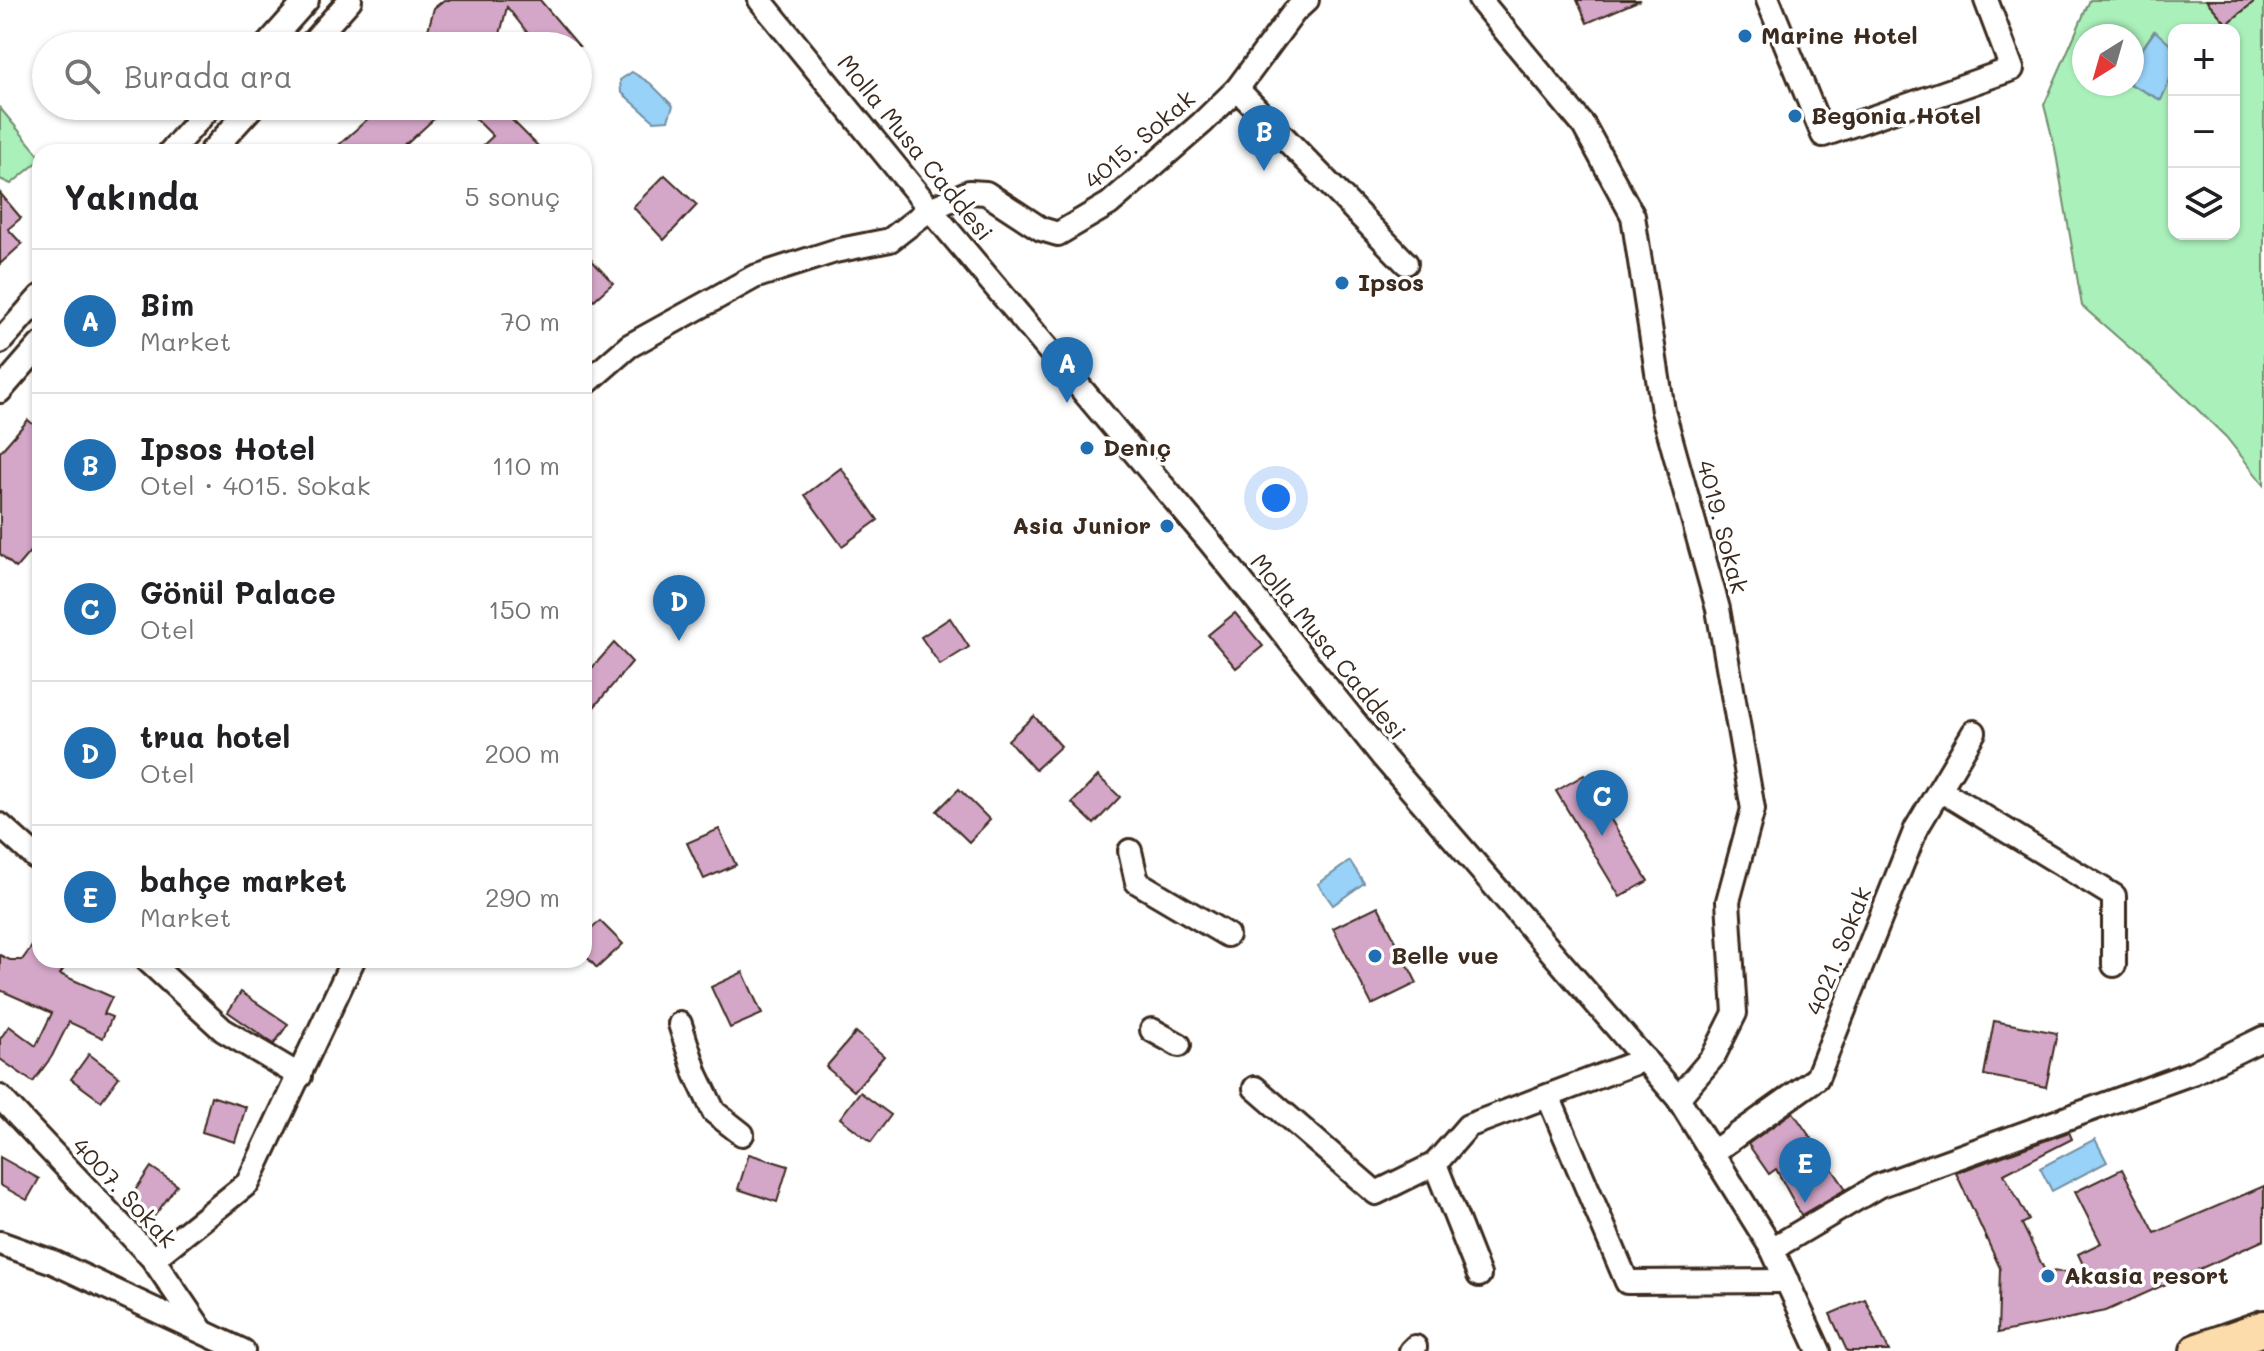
<!DOCTYPE html>
<html lang="tr">
<meta charset="utf-8">
<style>
:root{--surface:#fff;--page:#f2f2f2;--text:#202124;--muted:#757577;--line:#e0e0e0;--accent:#1f6fb2}
body{margin:0;font-family:Mali,sans-serif;background:var(--page);color:var(--text)}
.controls{position:absolute;right:24px;top:24px;display:grid;overflow:hidden;border-radius:16px;box-shadow:0 2px 6px #0004}
.controls button{width:72px;height:72px;display:grid;place-items:center;padding:0;border:0;border-bottom:2px solid var(--line);background:var(--surface);color:var(--text);font:40px sans-serif}
.compass{position:absolute;left:2072px;top:24px;width:72px;height:72px;border-radius:50%;background:var(--surface);box-shadow:0 2px 6px #0004;rotate:217deg}
.you{position:absolute;left:1276px;top:498px;width:28px;height:28px;margin:-20px;border:6px solid #fff;border-radius:50%;background:#1a73e8;box-shadow:0 0 0 12px #1a73e833}
.badge{display:grid;place-items:center;width:52px;height:52px;border-radius:50%;background:var(--accent);color:#fff;font-size:26px;font-weight:700}
.pin{position:absolute;translate:-50% -66px;filter:drop-shadow(0 2px 4px #0008)}
.pin::after{content:'';position:absolute;top:42px;width:28px;height:24px;background:inherit;clip-path:polygon(0 0,100% 0,50% 100%)}
.list{margin:0;padding:0;list-style:none}
h2{display:flex;justify-content:space-between;align-items:center;height:104px;margin:0;padding:0 32px;font-size:34px}
h2 small{font-size:26px;font-weight:400;color:var(--muted)}
.list li{display:grid;grid-template-columns:52px 1fr auto;gap:24px;align-items:center;box-sizing:border-box;height:144px;padding:0 32px;border-top:2px solid var(--line)}
.list b{display:block;font-size:30px;white-space:nowrap}
.list p{margin:0;font-size:26px;white-space:nowrap;color:var(--muted)}
.list em{font-size:26px;font-style:normal;color:var(--muted)}
.icon{flex:none;width:44px;height:44px;fill:none;stroke:currentColor;stroke-width:2;stroke-linecap:round;stroke-linejoin:round}
.map{position:relative;flex:none;width:2264px;height:1351px;overflow:hidden}
.search{position:absolute;background:var(--surface);box-shadow:0 2px 6px #0004;left:32px;top:32px;width:560px;height:88px;display:flex;align-items:center;gap:20px;box-sizing:border-box;padding:0 28px;border-radius:44px;color:var(--muted);font-size:30px}
.panel{position:absolute;background:var(--surface);box-shadow:0 2px 6px #0004;left:32px;top:144px;width:560px;height:824px;border-radius:24px}
.map>svg:first-child{display:block}
.green{fill:#aaf0bb;stroke:#728d6c;stroke-width:2;fill-rule:evenodd}
.water{fill:#98d2f8;stroke:#738fa1;stroke-width:2}
.building{fill:#d4a6c7;stroke:#3b2a1e;stroke-width:2}
.lines{fill:none;stroke-linecap:round;stroke-linejoin:round}
.minor-casing{stroke:#3b2a1e;stroke-width:28}
.highway-casing{stroke:#3b2a1e;stroke-width:40}
.minor{stroke:#fff;stroke-width:22}
.highway{stroke:#fddcac;stroke-width:34}
.poi-dot{fill:#1f6fb2;stroke:#fff;stroke-width:3}
.labels{text-anchor:middle;stroke-width:7;stroke-linejoin:round;paint-order:stroke}
.poi-label{font-size:24px;font-weight:bold;fill:#3b2a1e;stroke:#fff;text-anchor:start}
.street-label{font-size:24px;fill:#3b2a1e;stroke:#fff}
</style>
<div class="map">
<svg width="2264" height="1351" viewBox="0 0 2264 1351">
<rect width="100%" height="100%" fill="#fff"/>
<filter id="ink" filterUnits="userSpaceOnUse"><feTurbulence type="fractalNoise" baseFrequency=".0125" numOctaves="2"/><feDisplacementMap in="SourceGraphic" scale="16" xChannelSelector="R" yChannelSelector="G"/><feConvolveMatrix kernelMatrix="1 2 1 2 8 2 1 2 1" color-interpolation-filters="sRGB"/></filter>
<g filter="url(#ink)">
<!-- green -->
<g class="green">
<path d="M2090,0H2206L2227,24L2256,0H2264V485L2226,437L2170,383L2082,306L2055,148L2044,105ZM2174,30H2234V234H2174V70L2161,100L2130,84H2084V36H2132V64L2154,31L2174,48Z"/>
<path d="M0,108L40,156V160L11,184L0,179Z"/>
</g>
<!-- water -->
<g class="water">
<path d="M2155,31L2174,48V70L2161,100L2130,84L2132,64Z"/>
<path d="M632,72L650,83L673,106L668,120L654,121L621,92L620,80Z"/>
<path d="M1350,861L1364,883L1333,905L1318,884Z"/>
<path d="M2095,1139L2107,1162L2052,1191L2040,1168Z"/>
</g>
<!-- building -->
<g class="building">
<path d="M444,0H540L579,46H538L507,7L497,46H435L428,30L434,8Z"/>
<path d="M1577,0H1640L1587,23Z"/>
<path d="M2206,0H2256L2227,24Z"/>
<path d="M382,106H448L398,152H331Z"/>
<path d="M463,106H498L544,152H476L493,136Z"/>
<path d="M665,175L697,205L664,240L633,207Z"/>
<path d="M0,193L21,218L8,229L22,244L0,264Z"/>
<path d="M584,252L613,283L594,300L584,290Z"/>
<path d="M28,420L40,430V540L16,568L0,554V452Z"/>
<path d="M841,468L878,520L842,546L805,495Z"/>
<path d="M1235,613L1263,646L1236,668L1208,635Z"/>
<path d="M950,618L969,647L940,665L921,637Z"/>
<path d="M614,643L632,662L584,719V677Z"/>
<path d="M1034,716L1061,746L1035,770L1008,740Z"/>
<path d="M1584,775L1648,881L1620,897L1556,791Z"/>
<path d="M1098,776L1120,797L1094,824L1072,803Z"/>
<path d="M959,789L990,820L969,842L937,811Z"/>
<path d="M719,829L736,865L704,879L687,843Z"/>
<path d="M1378,906L1417,983L1372,1005L1333,928Z"/>
<path d="M600,921L623,944L597,968L584,954V936Z"/>
<path d="M40,935V960H70L60,974L112,997L104,1014L112,1017L103,1038L69,1022L52,1056L33,1082L0,1059V1039L9,1026L36,1046L52,1013L0,990V955L10,960H22Z"/>
<path d="M743,972L762,1014L730,1028L711,987Z"/>
<path d="M241,992L288,1024L274,1044L228,1012Z"/>
<path d="M1994,1021L2057,1033L2046,1087L1984,1075Z"/>
<path d="M856,1032L884,1056L854,1091L826,1067Z"/>
<path d="M89,1054L119,1077L101,1101L71,1079Z"/>
<path d="M860,1092L891,1115L871,1142L840,1118Z"/>
<path d="M211,1096L246,1107L235,1142L202,1132Z"/>
<path d="M1793,1112L1846,1189L1801,1215L1776,1169L1769,1174L1748,1144Z"/>
<path d="M2069,1132L2072,1139L2004,1174L2029,1220L2022,1224L2045,1271L2087,1273L2078,1254L2101,1243L2075,1192L2122,1169L2155,1233L2264,1186V1240L2106,1311L1998,1333L2000,1268L1956,1173Z"/>
<path d="M749,1154L788,1166L777,1202L738,1189Z"/>
<path d="M0,1157L39,1179L27,1200L0,1185Z"/>
<path d="M151,1167L177,1185L153,1218L128,1201Z"/>
<path d="M1865,1299L1889,1351H1847L1830,1314Z"/>
</g>
<g class="lines">
<!-- minor casing -->
<g class="minor-casing">
<g id="minor">
<path d="M760,0L930,209L1210,542L1383,757L1678,1098L1772,1249L1819,1351"/>
<path d="M1480,0L1584,126L1633,216L1663,411L1718,609L1753,809L1728,901L1735,1013L1713,1057L1678,1098"/>
<path d="M1768,0L1823,135L2012,69L1986,0"/>
<path d="M266,46L307,0"/>
<path d="M309,46L350,0"/>
<path d="M1237,89L1406,263"/>
<path d="M170,152L211,106"/>
<path d="M211,152L253,106"/>
<path d="M0,342L40,297"/>
<path d="M584,385L629,346L754,277L835,251L890,240L930,209L969,192L986,193L1041,229L1058,234L1109,204L1202,123L1237,89L1294,12L1307,0"/>
<path d="M0,391L40,345"/>
<path d="M1940,790L2114,896V965"/>
<path d="M0,825L40,861"/>
<path d="M1130,851L1137,882L1227,935"/>
<path d="M147,960L223,1030L300,1076"/>
<path d="M680,1024L696,1074L714,1112L742,1134"/>
<path d="M1152,1030L1179,1045"/>
<path d="M1255,1088L1376,1193L1435,1164"/>
<path d="M1548,1096L1627,1282L1787,1281"/>
<path d="M0,1097L153,1259L202,1331"/>
<path d="M1712,1153L1817,1078L1916,829L1974,732"/>
<path d="M0,1243L53,1262L243,1351"/>
<path d="M1772,1249L1878,1186L2192,1073L2264,1038"/>
<path d="M153,1259L248,1183L353,960"/>
<path d="M1479,1275L1435,1164L1468,1126L1645,1059"/>
<path d="M1411,1351L1415,1347"/>
</g>
</g>
<!-- highway casing -->
<g class="highway-casing">
<path id="highway" d="M2198,1351L2264,1328"/>
</g>
<!-- minor -->
<use href="#minor" class="minor"/>
<!-- highway -->
<use href="#highway" class="highway"/>
</g>
</g>
<!-- markers -->
<g class="poi-dot">
<circle cx="1745" cy="36" r="8"/>
<circle cx="1795" cy="116" r="8"/>
<circle cx="1342" cy="283" r="8"/>
<circle cx="1087" cy="448" r="8"/>
<circle cx="1167" cy="526" r="8"/>
<circle cx="1375" cy="956" r="8"/>
<circle cx="2048" cy="1276" r="8"/>
</g>
<g class="labels">
<!-- poi labels -->
<g class="poi-label">
<text x="1761" y="44">Marine Hotel</text>
<text x="1811" y="124">Begonia Hotel</text>
<text x="1358" y="291">Ipsos</text>
<text x="1103" y="456">Denıç</text>
<text x="1151" y="534" text-anchor="end">Asia Junior</text>
<text x="1391" y="964">Belle vue</text>
<text x="2064" y="1284">Akasia resort</text>
</g>
<!-- street labels -->
<g class="street-label">
<text transform="translate(1140 140) rotate(-41)" y="8">4015. Sokak</text>
<text transform="translate(915 148) rotate(51)" y="8">Molla Musa Caddesi</text>
<text transform="translate(1722 527) rotate(75)" y="8">4019. Sokak</text>
<text transform="translate(1328 647) rotate(51)" y="8">Molla Musa Caddesi</text>
<text transform="translate(1839 951) rotate(-68)" y="8">4021. Sokak</text>
<text transform="translate(124 1193) rotate(47)" y="8">4007. Sokak</text>
</g>
</g>
</svg>
<div class="controls">
<button>+</button>
<button>−</button>
<button><svg class="icon" aria-label="layers" viewBox="0 0 24 24"><path d="M12 4l9 5-9 5-9-5zM3 14l9 5 9-5"/></svg></button>
</div>
<svg class="compass" viewBox="-18 -18 36 36"><path d="M0-13l5 13h-10z" fill="#e53935"/><path d="M0 13l5-13h-10z" fill="#757577"/></svg>
<div class="you"></div>
<div class="pin badge" style="left:1067px;top:403px">A</div>
<div class="pin badge" style="left:1264px;top:171px">B</div>
<div class="pin badge" style="left:1602px;top:836px">C</div>
<div class="pin badge" style="left:679px;top:641px">D</div>
<div class="pin badge" style="left:1805px;top:1203px">E</div>
<div class="search"><svg class="icon" aria-label="search" viewBox="0 0 24 24"><circle cx="10" cy="10" r="6"/><path d="M15 15l6 6"/></svg>Burada ara</div>
<section class="panel">
<h2>Yakında<small>5 sonuç</small></h2>
<ul class="list">
<li><span class="badge">A</span><div><b>Bim</b><p>Market</p></div><em>70 m</em></li>
<li><span class="badge">B</span><div><b>Ipsos Hotel</b><p>Otel · 4015. Sokak</p></div><em>110 m</em></li>
<li><span class="badge">C</span><div><b>Gönül Palace</b><p>Otel</p></div><em>150 m</em></li>
<li><span class="badge">D</span><div><b>trua hotel</b><p>Otel</p></div><em>200 m</em></li>
<li><span class="badge">E</span><div><b>bahçe market</b><p>Market</p></div><em>290 m</em></li>
</ul>
</section>
</div>
